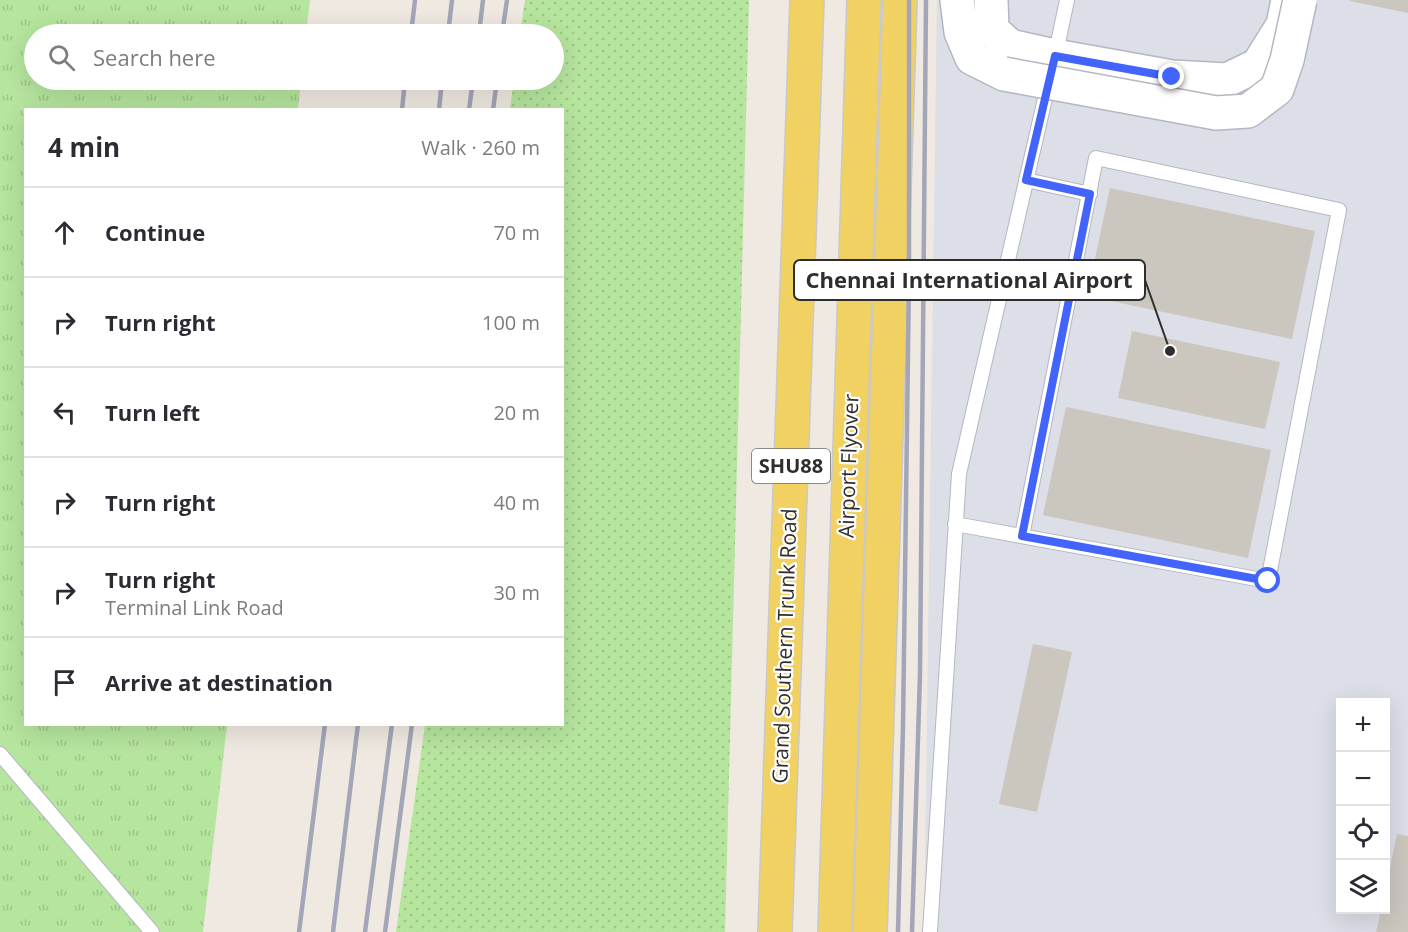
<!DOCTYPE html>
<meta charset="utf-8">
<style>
:root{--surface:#fff;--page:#f2f2f3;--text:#2b2b33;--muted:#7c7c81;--line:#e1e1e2}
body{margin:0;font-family:"Open Sans",sans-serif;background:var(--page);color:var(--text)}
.controls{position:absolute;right:18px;bottom:18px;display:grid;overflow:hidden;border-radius:0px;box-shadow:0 6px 24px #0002}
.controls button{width:54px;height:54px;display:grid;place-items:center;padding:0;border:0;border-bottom:2px solid var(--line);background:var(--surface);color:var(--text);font:30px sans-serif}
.stop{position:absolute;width:18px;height:18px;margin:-14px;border:4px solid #4264fb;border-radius:50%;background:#fff}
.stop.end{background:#4264fb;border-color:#fff;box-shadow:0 2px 6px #0008}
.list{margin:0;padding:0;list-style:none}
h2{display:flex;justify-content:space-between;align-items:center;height:78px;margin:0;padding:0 24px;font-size:26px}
h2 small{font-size:20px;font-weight:400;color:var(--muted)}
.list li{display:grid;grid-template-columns:39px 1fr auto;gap:18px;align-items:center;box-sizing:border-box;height:90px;padding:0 24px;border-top:2px solid var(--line)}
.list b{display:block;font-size:22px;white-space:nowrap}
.list p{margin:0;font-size:20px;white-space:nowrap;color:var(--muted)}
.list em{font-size:20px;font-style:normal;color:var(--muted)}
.icon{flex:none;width:33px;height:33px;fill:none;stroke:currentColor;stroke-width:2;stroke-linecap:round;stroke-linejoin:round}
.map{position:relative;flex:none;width:1408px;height:932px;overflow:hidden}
.search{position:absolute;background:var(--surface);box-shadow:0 6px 24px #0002;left:24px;top:24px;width:540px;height:66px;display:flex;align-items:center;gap:15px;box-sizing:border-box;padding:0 21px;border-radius:33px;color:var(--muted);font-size:22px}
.panel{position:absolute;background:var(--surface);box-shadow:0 6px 24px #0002;left:24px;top:108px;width:540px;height:618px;border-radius:0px}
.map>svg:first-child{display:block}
.airport{fill:#dcdee8;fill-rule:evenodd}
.grass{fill:url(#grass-tufts)}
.park{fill:url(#park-dots)}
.building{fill:#cbc7bf}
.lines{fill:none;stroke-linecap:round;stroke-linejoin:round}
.service-casing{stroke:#b4b7c1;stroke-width:16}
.tertiary-casing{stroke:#b4b7c1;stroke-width:36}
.primary-casing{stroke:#c9c9c9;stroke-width:36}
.service{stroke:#fff;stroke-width:14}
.tertiary{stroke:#fff;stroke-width:33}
.primary{stroke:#f2d163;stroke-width:33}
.rail{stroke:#a3a6b8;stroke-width:4.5}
.tertiary-bridge-casing{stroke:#b4b7c1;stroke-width:36;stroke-linecap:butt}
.tertiary-bridge{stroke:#fff;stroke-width:33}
.route{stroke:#4264fb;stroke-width:8}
.labels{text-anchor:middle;stroke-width:4.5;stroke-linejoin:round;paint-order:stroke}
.shield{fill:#fff;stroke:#6d6d6d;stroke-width:1.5}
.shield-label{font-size:20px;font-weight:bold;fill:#2e2e2e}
.street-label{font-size:21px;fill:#2e2e2e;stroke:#fff}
.leader{fill:none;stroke:#2e2e2e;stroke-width:2}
.callout-dot{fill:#2e2e2e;stroke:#fff;stroke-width:2}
.callout{fill:#fff;stroke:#2e2e2e;stroke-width:2}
.callout-label{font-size:22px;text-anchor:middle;font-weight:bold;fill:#2e2e2e}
</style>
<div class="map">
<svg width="1408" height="932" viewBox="0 0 1408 932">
<defs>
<pattern id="grass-tufts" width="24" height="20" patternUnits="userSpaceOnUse" patternTransform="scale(1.5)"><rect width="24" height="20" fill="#b6e59e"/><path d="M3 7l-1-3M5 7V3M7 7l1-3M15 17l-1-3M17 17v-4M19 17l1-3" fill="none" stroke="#9dc588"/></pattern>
<pattern id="park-dots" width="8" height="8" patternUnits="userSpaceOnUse" patternTransform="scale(1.5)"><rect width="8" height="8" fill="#b6e59e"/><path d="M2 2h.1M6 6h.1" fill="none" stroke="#9dc588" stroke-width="1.8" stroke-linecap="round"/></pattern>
</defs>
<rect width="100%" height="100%" fill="#efe9e1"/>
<!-- airport -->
<path class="airport" d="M937,0H1408V932H924ZM1340,702H1386V910H1340Z"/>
<!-- grass -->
<path class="grass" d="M0,0H310L306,34H34V80H301L298,109L26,110V724L227,725L203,932H0Z"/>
<!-- park -->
<path class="park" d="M525,0H749L725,932H396L425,725L562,724V110L510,109L514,80H554V34H520Z"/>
<!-- building -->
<g class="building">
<path d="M1351,0H1408V13L1350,1Z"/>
<path d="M1110,188L1315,231L1292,339L1087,296Z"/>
<path d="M1132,331L1280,362L1265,429L1118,398Z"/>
<path d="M1066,407L1271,450L1248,558L1043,515Z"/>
<path d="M1033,644L1072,652L1037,812L999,804Z"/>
<path d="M1397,834L1408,836V932H1376L1381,910H1386V887Z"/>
</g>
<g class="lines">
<!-- service casing -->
<g class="service-casing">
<g id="service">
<path d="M1055,57L1067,0"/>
<path d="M1026,180L1090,194"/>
<path d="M955,524L1268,581L1339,210L1096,158L1022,536"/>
<path d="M0,754L152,932"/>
<path d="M930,932L959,474L1049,81"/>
</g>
</g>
<!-- tertiary casing -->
<g class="tertiary-casing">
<g id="tertiary">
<path d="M957,0L961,32L972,58L1004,74"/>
<path d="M991,0L992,30L1010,46L1055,56L1172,77L1227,80L1258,65L1283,25L1288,0"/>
</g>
</g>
<!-- primary casing -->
<g class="primary-casing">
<g id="primary">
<path d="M775,932L807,0"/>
<path d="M835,932L864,0"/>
<path d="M870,932L900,0"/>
</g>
</g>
<!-- service -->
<use href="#service" class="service"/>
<!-- tertiary -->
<use href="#tertiary" class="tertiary"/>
<!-- primary -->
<use href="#primary" class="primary"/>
<!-- rail -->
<g class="rail">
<path d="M411,34L415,0"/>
<path d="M448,34L452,0"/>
<path d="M479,34L483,0"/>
<path d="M502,34L507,0"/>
<path d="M402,110L405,80"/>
<path d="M439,110L442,80"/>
<path d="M469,110L473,80"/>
<path d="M493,110L497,80"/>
<path d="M299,932L325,724"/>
<path d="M333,932L358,724"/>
<path d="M365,932L392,724"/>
<path d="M385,932L412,724"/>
<path d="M898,932L903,726L909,277V0"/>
<path d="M912,932L920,674L926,0"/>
</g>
<!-- tertiary-bridge casing -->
<g class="tertiary-bridge-casing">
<path id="tertiary-bridge" d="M1004,74L1216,113L1248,111L1277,89L1287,60L1300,0"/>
</g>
<!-- tertiary-bridge -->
<use href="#tertiary-bridge" class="tertiary-bridge"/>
</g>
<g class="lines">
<!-- route -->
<path class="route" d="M1172,77L1055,56L1026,180L1090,194L1022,536L1268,581"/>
</g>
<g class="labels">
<!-- shield labels -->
<rect class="shield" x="752" y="449" width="78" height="34" rx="4.5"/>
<g class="shield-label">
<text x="791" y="473">SHU88</text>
</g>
<!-- street labels -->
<g class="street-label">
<text transform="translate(849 466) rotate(-88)" y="7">Airport Flyover</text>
<text transform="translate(785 646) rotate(-88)" y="7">Grand Southern Trunk Road</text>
</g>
</g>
<!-- callouts -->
<path class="leader" d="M1170 351L1145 280"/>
<circle class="callout-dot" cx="1170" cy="351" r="6"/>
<rect class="callout" x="794" y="260" width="351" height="40" rx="6"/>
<g class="callout-label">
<text x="969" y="288">Chennai International Airport</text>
</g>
</svg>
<div class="controls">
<button>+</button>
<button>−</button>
<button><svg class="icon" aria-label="locate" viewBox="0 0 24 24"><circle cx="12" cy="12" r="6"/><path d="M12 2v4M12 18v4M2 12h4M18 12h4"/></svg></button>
<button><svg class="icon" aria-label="layers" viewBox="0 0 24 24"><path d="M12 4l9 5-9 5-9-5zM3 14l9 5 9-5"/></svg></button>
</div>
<div class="stop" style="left:1268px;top:581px"></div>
<div class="stop end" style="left:1172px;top:77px"></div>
<div class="search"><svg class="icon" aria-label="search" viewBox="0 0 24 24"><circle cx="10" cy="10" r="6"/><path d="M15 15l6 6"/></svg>Search here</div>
<section class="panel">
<h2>4 min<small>Walk · 260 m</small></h2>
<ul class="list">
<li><svg class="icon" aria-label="ahead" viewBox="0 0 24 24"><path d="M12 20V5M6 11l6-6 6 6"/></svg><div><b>Continue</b></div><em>70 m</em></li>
<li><svg class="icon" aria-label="right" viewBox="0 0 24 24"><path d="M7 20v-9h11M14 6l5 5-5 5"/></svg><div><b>Turn right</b></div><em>100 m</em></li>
<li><svg class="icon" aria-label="left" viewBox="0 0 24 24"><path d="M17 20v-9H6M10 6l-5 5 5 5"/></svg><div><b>Turn left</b></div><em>20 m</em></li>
<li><svg class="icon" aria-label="right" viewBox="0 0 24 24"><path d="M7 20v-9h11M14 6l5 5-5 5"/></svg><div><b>Turn right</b></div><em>40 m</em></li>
<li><svg class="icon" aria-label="right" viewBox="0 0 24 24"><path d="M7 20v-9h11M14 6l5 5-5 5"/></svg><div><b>Turn right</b><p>Terminal Link Road</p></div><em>30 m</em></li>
<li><svg class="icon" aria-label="arrive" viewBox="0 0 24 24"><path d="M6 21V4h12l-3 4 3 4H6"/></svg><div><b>Arrive at destination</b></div></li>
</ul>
</section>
</div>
